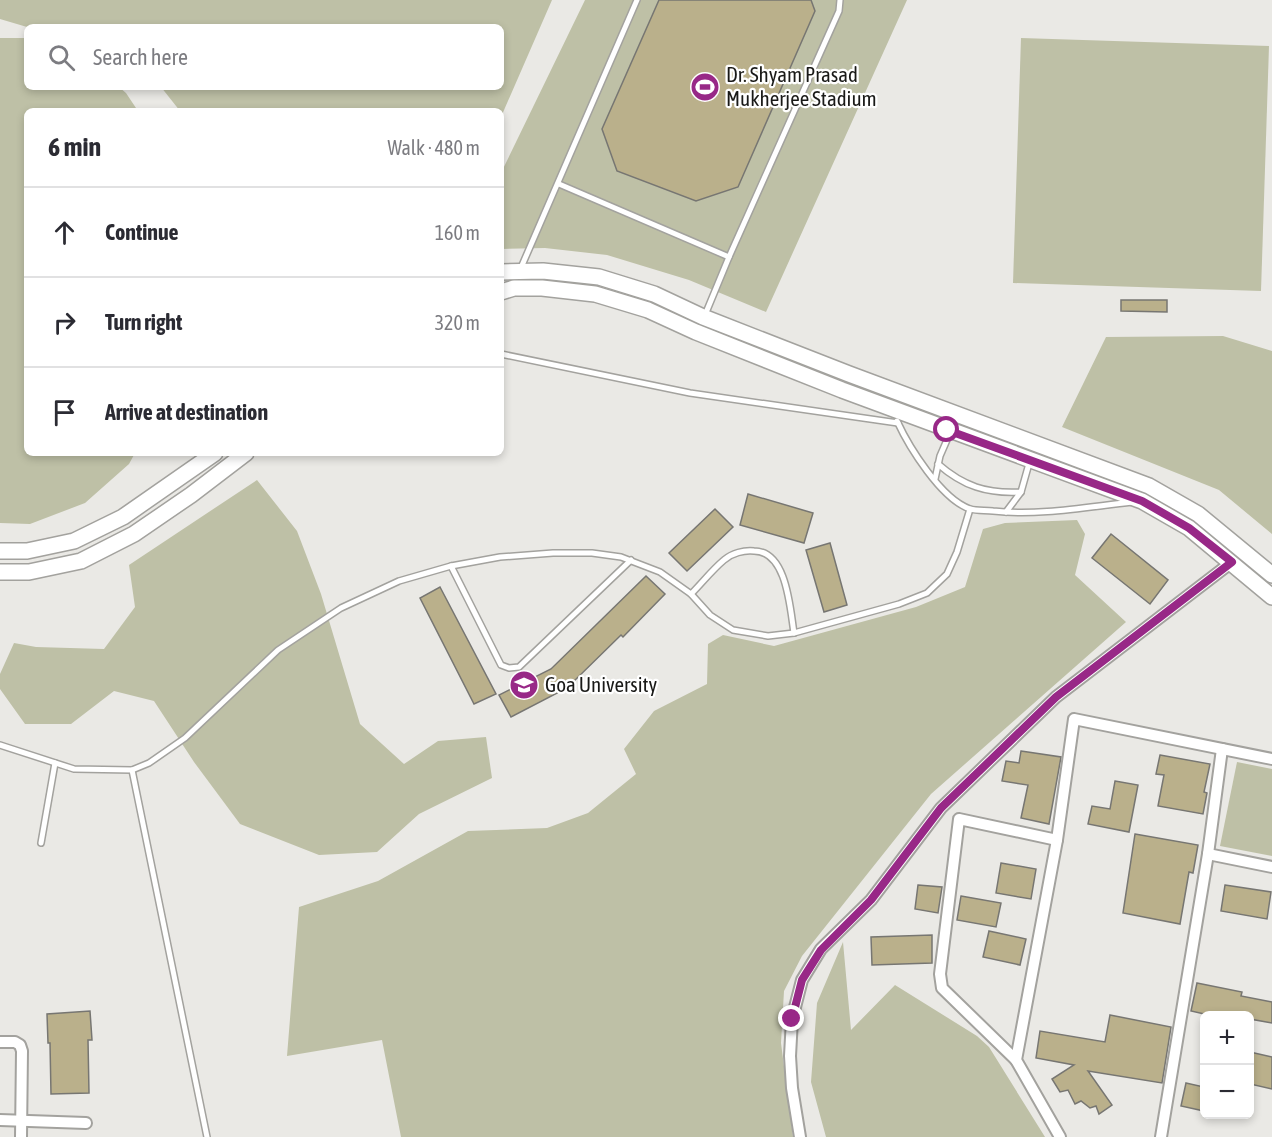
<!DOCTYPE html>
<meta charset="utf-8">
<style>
:root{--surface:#fff;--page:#f7f7f7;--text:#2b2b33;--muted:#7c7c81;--line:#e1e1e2}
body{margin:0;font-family:"Asap Condensed",sans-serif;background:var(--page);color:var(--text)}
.controls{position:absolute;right:18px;bottom:18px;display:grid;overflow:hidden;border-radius:9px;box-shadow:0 3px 9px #0003}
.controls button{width:54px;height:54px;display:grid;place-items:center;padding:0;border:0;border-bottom:2px solid var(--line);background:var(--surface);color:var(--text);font:30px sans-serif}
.stop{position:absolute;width:18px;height:18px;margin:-14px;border:4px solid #982887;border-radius:50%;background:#fff}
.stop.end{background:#982887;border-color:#fff;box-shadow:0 2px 6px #0008}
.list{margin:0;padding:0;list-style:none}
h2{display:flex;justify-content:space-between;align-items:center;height:78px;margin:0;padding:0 24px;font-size:26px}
h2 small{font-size:20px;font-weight:400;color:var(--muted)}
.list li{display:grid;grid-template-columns:39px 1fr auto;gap:18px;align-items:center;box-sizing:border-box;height:90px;padding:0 24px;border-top:2px solid var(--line)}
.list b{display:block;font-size:22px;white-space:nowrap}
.list em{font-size:20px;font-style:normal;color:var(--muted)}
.icon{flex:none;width:33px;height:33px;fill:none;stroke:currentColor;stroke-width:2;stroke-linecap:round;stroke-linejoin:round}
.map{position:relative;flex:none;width:1272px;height:1137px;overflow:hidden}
.search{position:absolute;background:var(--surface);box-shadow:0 3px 9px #0003;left:24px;top:24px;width:480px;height:66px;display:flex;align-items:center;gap:15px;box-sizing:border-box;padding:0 21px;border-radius:9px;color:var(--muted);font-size:22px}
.panel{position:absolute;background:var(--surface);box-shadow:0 3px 9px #0003;left:24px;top:108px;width:480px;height:348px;border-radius:9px}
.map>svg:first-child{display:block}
.green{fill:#bec0a6}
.building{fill:#bab08b;stroke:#777672;stroke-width:1.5}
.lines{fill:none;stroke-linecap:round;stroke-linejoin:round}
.lane-casing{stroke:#a3a29e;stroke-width:8}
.street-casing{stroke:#a3a29e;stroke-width:14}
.secondary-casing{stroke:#a3a29e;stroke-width:18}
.lane{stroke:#fff;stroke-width:5}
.street{stroke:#fff;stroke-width:10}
.secondary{stroke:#fff;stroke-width:15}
.route{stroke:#982887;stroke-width:8}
.labels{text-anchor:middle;stroke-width:4.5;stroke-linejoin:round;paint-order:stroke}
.poi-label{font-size:21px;fill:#191917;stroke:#fff;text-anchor:start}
</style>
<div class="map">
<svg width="1272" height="1137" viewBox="0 0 1272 1137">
<rect width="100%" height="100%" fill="#eae9e5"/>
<!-- green -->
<g class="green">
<path d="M0,0H552L501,117V111H180L161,87H501V27H27L0,19Z"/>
<path d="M585,0H907L766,312L689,280L607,255L545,248L501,249V173Z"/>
<path d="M0,38H27V87H119L126,93L138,111H27V453H135L129,464L85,503L30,524L0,523Z"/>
<path d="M1021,38L1269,46L1261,291L1013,283Z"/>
<path d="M1223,336L1272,351V534L1219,490L1062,427L1106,337Z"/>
<path d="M257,480L297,531L321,594L360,724L404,764L438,741L486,737L492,778L419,814L377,852L319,855L240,824L194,762L154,701L114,691L71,724H25L0,689V674L14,643L36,647L104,649L135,607L129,565Z"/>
<path d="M1077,520L1085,534L1075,575L1126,622L931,794L802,956L784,991L781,1043L793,1137H401L382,1040L287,1056L299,907L378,881L468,831L547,828L588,813L636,774L624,749L654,711L707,684L708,644L723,635L774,646L916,607L965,587L983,529L1005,523Z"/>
<path d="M1237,762L1272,769V856L1220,846Z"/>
<path d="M843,942L851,1030L895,985L977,1036L989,1047L1045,1137H826L811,1082L817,1003Z"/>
</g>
<!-- building -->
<g class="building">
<path d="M659,0H811L815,11L738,187L696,201L617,171L602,129Z"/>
<path d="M1121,300H1167V312L1121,311Z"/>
<path d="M748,494L813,513L804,543L740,525Z"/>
<path d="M715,509L733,527L687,571L669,553Z"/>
<path d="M1111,534L1168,580L1150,604L1092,558Z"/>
<path d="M830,543L847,605L824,612L806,550Z"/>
<path d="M646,576L665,594L623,637L621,635L567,688L511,717L499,695L551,669Z"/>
<path d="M440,587L496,694L474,704L420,598Z"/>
<path d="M1021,751L1061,757L1049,824L1021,818L1028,785L1002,781L1006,761L1019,763Z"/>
<path d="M1160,755L1210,764L1204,792L1207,793L1203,814L1158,806L1164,775L1156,774Z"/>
<path d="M1115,781L1138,785L1129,832L1088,824L1092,806L1110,809Z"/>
<path d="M1135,834L1198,845L1193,873L1189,872L1180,924L1123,913Z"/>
<path d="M1001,863L1036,869L1031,899L996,893Z"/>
<path d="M918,885L942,887L938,913L915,909Z"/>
<path d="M1225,885L1271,892L1267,919L1221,911Z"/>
<path d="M961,896L1001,903L996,927L957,920Z"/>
<path d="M989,931L1026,939L1020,965L983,957Z"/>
<path d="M932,935V963L872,965L871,937Z"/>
<path d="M1197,983L1242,992L1241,996L1272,1002V1023L1250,1019V1016H1213L1191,1011Z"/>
<path d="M90,1011L92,1040H88L89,1093L51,1094L50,1043H48L47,1014Z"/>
<path d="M1110,1015L1171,1027L1162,1083L1088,1071L1112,1105L1099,1114L1096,1106L1090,1108L1081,1101L1075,1104L1068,1090L1060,1092L1052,1079L1074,1065L1036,1058L1040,1031L1105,1042Z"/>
<path d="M1250,1052L1272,1057V1089L1250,1084Z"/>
<path d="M1186,1083L1204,1087V1111L1181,1106Z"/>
</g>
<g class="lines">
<!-- lane casing -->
<g class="lane-casing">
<g id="lane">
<path d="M559,184L729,257"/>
<path d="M520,270L637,0"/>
<path d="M705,315L729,257L839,11L840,0"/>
<path d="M501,354L690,393L898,423"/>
<path d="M897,421C909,447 941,499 970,509C977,511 986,510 993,511C1039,516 1086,507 1132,502"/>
<path d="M938,464C963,486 987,494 1021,492"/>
<path d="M935,479L940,456L950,433"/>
<path d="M1006,512L1021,492L1030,460"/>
<path d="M451,566L501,665L509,668L519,667L631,560"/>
<path d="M691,594C702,583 712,570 724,560C732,553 744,550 754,551C787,551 790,608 794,633"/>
<path d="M0,745L74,769L132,770L149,763L185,738L278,650L341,608L399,581L451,566L500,557L553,553H592L621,557L660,572L691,594L710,615L733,630L768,636L794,633L899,604L927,593L947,574L957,552L970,509"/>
<path d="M132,770L207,1137"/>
<path d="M41,843L55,763"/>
</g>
</g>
<!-- street casing -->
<g class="street-casing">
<g id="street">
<path d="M1208,854L1272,867"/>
<path d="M0,1042H15L20,1045L22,1051L21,1137"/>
<path d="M1016,1060L942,988L940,974L959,819L1057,840"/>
<path d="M0,1120L86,1123"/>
<path d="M800,1137L792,1088L790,1056L792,1019L802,980L821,949L871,900L941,808L1056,697L1232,562"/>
<path d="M1060,1137L1016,1060L1057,840L1074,719L1272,759"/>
<path d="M1161,1137L1208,854L1222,749"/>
</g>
</g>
<!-- secondary casing -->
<g class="secondary-casing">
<g id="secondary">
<path d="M501,272L543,271L599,277L654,294L703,317L849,374L1149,486L1198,514L1272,575"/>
<path d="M501,292L514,288H542L595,294L648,310L696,332L842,390L1142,501L1189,528L1272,597"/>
<path d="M0,551H27L74,541L123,517L215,453"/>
<path d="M0,572H29L81,561L134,534L191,495L246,453"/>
</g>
</g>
<!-- lane -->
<use href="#lane" class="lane"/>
<!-- street -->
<use href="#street" class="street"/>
<!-- secondary -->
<use href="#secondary" class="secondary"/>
</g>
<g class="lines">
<!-- route -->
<path class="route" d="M792,1019L802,980L821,950L871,900L941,808L1056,697L1232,562L1189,528L1142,501L947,430"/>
</g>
<!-- icons -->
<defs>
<g id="stadium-disc" transform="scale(1.5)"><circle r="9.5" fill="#982887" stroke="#fff"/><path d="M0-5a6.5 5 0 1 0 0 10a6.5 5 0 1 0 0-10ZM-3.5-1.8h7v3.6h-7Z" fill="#fff"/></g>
<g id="university-disc" transform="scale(1.5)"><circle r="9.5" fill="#982887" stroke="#fff"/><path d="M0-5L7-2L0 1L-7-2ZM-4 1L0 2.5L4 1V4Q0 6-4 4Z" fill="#fff"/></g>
</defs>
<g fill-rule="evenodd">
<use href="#stadium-disc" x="705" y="87"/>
<use href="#university-disc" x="524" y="685"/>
</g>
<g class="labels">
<!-- poi labels -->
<g class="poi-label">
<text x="726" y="82">Dr. Shyam Prasad<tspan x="726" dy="24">Mukherjee Stadium</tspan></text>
<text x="545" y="692">Goa University</text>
</g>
</g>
</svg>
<div class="controls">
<button>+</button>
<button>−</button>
</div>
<div class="stop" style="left:947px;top:430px"></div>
<div class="stop end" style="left:792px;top:1019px"></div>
<div class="search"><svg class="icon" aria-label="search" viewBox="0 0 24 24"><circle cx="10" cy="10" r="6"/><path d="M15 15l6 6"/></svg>Search here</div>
<section class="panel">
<h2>6 min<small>Walk · 480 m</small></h2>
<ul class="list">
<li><svg class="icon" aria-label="ahead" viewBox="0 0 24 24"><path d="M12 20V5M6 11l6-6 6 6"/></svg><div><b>Continue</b></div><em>160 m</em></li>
<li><svg class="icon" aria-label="right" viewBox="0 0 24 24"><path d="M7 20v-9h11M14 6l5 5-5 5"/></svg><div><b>Turn right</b></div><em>320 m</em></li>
<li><svg class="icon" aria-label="arrive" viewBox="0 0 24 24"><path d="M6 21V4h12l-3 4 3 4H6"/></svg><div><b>Arrive at destination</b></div></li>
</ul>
</section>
</div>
